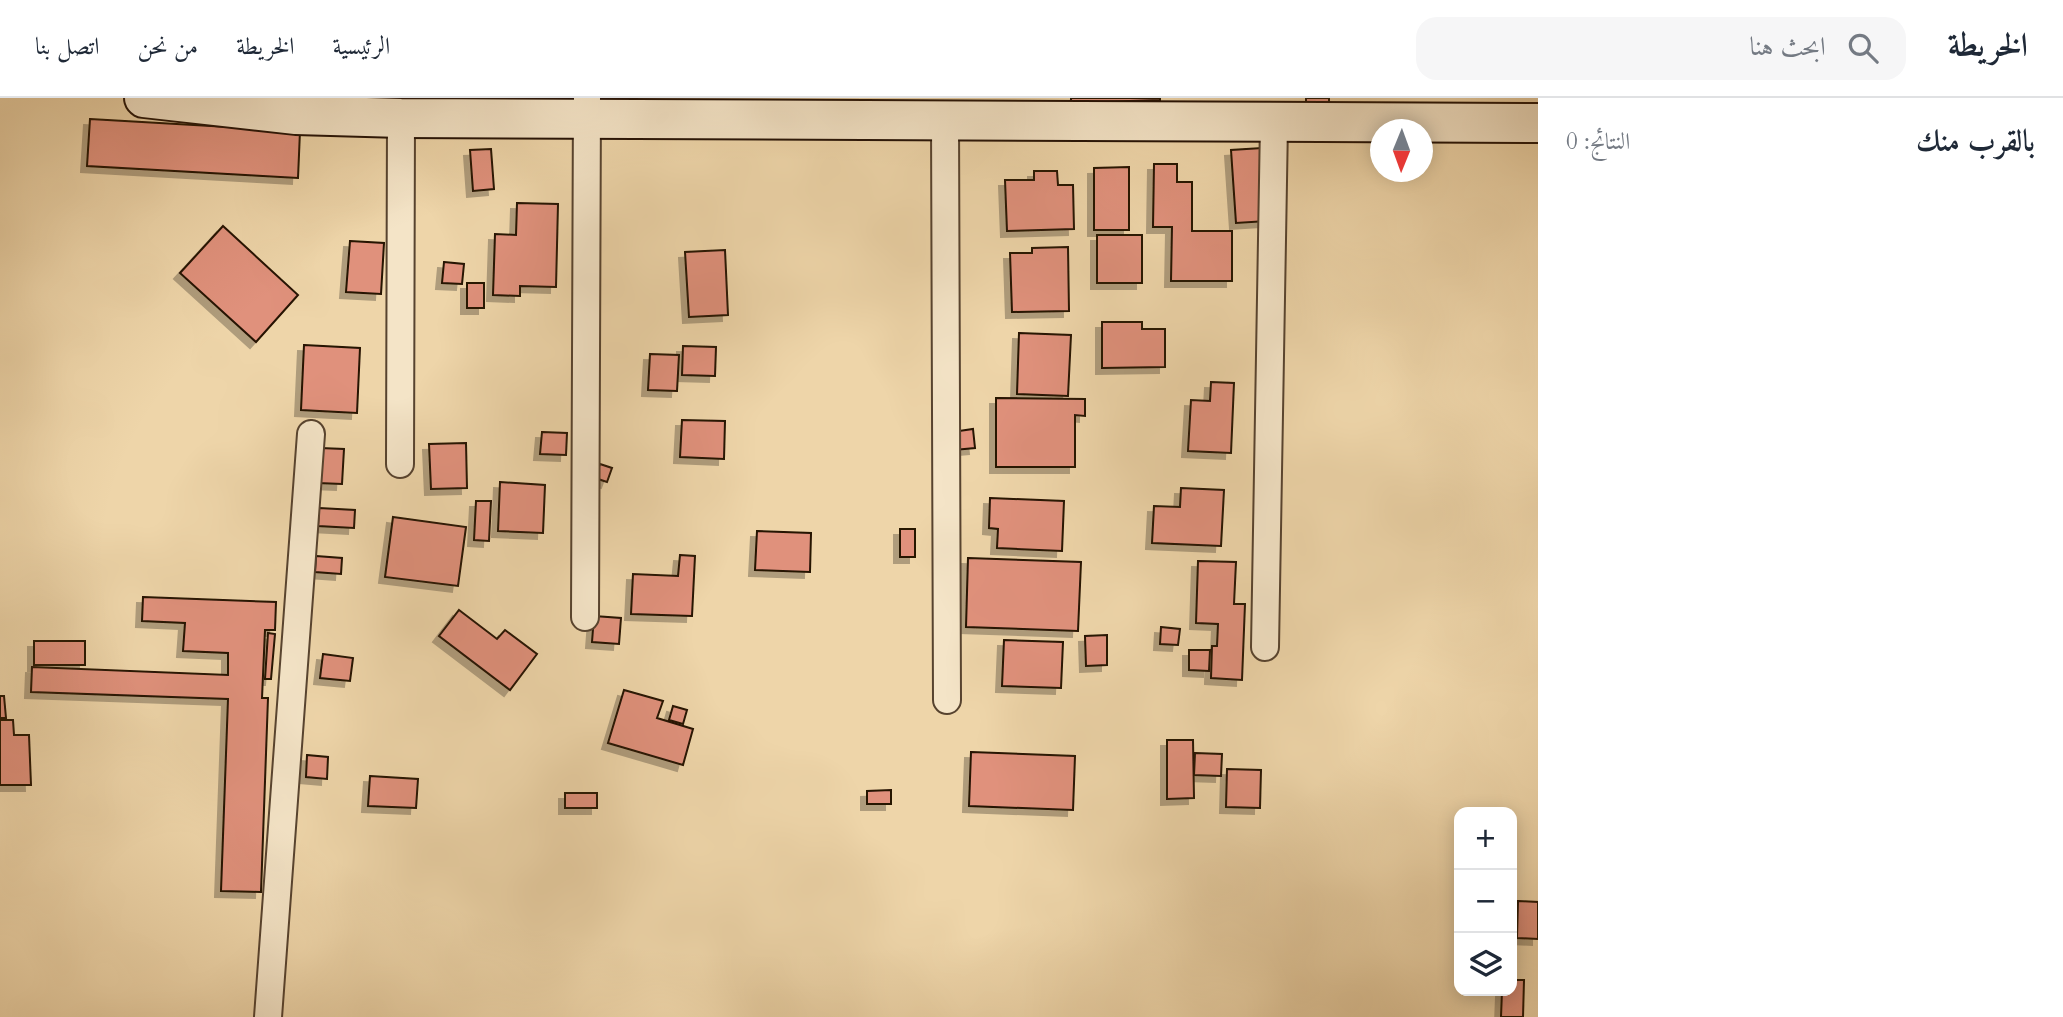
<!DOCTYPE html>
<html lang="ar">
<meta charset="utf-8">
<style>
:root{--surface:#fff;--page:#f6f6f7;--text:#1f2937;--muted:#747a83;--line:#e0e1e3}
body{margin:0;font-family:Cardo,Amiri,serif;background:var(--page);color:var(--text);direction:rtl}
.controls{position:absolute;right:21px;bottom:21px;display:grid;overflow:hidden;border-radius:14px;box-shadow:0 4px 18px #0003}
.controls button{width:63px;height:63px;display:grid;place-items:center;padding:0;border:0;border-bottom:2px solid var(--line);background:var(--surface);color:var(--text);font:35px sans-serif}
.compass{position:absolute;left:1370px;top:21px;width:63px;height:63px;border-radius:50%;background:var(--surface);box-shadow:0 4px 18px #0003;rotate:181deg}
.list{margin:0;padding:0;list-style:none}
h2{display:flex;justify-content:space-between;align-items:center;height:91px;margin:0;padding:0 28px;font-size:30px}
h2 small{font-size:23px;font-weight:400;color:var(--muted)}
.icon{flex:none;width:38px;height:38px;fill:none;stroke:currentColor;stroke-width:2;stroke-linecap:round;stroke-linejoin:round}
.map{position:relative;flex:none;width:1538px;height:919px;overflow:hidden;direction:ltr}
header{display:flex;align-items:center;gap:42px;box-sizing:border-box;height:98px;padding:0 35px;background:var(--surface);border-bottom:2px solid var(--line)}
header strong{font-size:33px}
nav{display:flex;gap:38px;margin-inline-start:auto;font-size:24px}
.search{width:490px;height:63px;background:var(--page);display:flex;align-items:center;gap:18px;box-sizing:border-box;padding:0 24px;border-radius:21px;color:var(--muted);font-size:26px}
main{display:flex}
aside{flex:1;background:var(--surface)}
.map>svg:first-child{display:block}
.building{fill:#e0917c;stroke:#251206;stroke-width:2;filter:url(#shadow)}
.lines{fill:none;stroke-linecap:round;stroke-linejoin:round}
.street-casing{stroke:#57432f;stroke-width:30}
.secondary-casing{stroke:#251206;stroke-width:42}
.street{stroke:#f4e4c7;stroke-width:26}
.secondary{stroke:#f4e4c7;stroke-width:38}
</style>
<header>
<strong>الخريطة</strong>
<div class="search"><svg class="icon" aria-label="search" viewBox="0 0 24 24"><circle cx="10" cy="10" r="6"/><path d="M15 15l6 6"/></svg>ابحث هنا</div>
<nav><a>الرئيسية</a><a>الخريطة</a><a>من نحن</a><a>اتصل بنا</a></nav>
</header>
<main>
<aside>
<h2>بالقرب منك<small>النتائج: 0</small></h2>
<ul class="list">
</ul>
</aside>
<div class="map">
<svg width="1538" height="919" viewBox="0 0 1538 919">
<defs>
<filter id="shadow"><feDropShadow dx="-6" dy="6" stdDeviation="0" flood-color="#0004"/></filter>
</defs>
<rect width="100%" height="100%" fill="#eed5a9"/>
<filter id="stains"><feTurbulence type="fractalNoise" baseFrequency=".00286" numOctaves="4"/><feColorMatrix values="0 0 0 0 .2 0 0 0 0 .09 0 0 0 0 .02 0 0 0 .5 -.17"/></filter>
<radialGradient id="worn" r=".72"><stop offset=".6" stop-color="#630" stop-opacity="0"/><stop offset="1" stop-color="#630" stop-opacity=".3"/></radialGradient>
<!-- building -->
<g class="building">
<path d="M1071,0H1160V2L1071,5Z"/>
<path d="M1306,0H1329V6L1306,5Z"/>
<path d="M90,21L300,33L298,80L87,68Z"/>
<path d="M1278,49L1283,122L1236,125L1231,52Z"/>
<path d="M491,51L494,91L473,93L470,52Z"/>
<path d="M1154,66H1177V84H1192V133H1232V183H1171L1172,129H1153Z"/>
<path d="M1129,69V132H1094V70Z"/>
<path d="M1034,73H1057L1058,87H1073L1074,131L1007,133L1005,82H1034Z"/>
<path d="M517,105L558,106L556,189L520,188V198L493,197L495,136L516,137Z"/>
<path d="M223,128L298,197L256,244L180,175Z"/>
<rect x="1097" y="137" width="45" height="48"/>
<path d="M350,143L384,145L381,196L346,194Z"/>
<path d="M1068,149L1069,213L1012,214L1010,155H1032V150Z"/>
<path d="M725,152L728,217L689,219L685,154Z"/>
<path d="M444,164L464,166L462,186L442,185Z"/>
<rect x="467" y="185" width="17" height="25"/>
<path d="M1102,224H1142V231H1165V269L1102,270Z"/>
<path d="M1019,235L1071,237L1068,298L1017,296Z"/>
<path d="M304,247L360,250L357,315L301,312Z"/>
<path d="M683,248L716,249L715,278L682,277Z"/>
<path d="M650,256L679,257L677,293L648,292Z"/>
<path d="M1211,284L1234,285L1231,355L1188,353L1191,302L1210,303Z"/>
<path d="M996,300L1085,301V318L1075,317V369H996Z"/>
<path d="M682,322L725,323L724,361L680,359Z"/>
<path d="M973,331L975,350L954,352L952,334Z"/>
<path d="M542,334L567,335L566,357L540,356Z"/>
<path d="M466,345L467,390L431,391L429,346Z"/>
<path d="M320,350L344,351L342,386L318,385Z"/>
<path d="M600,366L612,370L607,384L595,380Z"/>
<path d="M500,384L545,387L543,435L498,433Z"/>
<path d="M1181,390L1224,392L1221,448L1152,445L1154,408L1180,409Z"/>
<path d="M990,400L1064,403L1062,453L997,450L998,431L989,430Z"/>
<path d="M476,403H491L489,443L474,442Z"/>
<path d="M319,410L355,412L354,430L318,428Z"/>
<path d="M393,419L466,429L458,488L385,479Z"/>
<rect x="900" y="431" width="15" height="28"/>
<path d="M757,433L811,435L810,474L755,472Z"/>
<path d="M680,457L695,458L692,518L631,516L633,476L678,478Z"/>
<path d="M316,458L342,460L341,476L315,474Z"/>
<path d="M968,460L1081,464L1078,533L966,529Z"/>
<path d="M1198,463L1236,464L1234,506H1245L1242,582L1211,580L1212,548H1217L1218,526L1196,525Z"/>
<path d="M143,499L276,504L275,532H265L262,600H268L261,794L221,793L228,601L31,594L32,569L228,577V555L183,553L185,525L142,523Z"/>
<path d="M459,512L497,541L505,532L537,556L510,592L439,538Z"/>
<path d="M594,518L621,520L619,546L592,544Z"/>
<path d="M1161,529L1180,531L1178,547L1160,546Z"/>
<path d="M268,535L275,536L271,581H265Z"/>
<path d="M1107,537V567L1086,568L1085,538Z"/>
<path d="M1004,542L1063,544L1061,590L1002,588Z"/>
<rect x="34" y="543" width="51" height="24"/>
<path d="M1189,552H1210L1209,573L1189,572Z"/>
<path d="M323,556L353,560L350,583L320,580Z"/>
<path d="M624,592L663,603L657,620L693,631L683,667L608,645Z"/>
<path d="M0,598H4L6,620H0Z"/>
<path d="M673,608L687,612L683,626L669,622Z"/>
<path d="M0,622H13L14,637H29L31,687H0Z"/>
<path d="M1167,642H1193L1194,700L1167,701Z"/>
<path d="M971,654L1075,658L1073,712L969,708Z"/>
<path d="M1195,655L1222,656L1221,678L1194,677Z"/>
<path d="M307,657L328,659L327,681L306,679Z"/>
<path d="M1227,671L1261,672L1260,710L1226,709Z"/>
<path d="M370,678L418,681L416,710L368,708Z"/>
<path d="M891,692V706H867V693Z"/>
<rect x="565" y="695" width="32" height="15"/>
<path d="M1518,803L1538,804V841L1517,840Z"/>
<path d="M1512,882H1524L1523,919H1501L1502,893H1512Z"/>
</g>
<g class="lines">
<!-- street casing -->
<g class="street-casing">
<g id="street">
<path d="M945,21L947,602"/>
<path d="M400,366L401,20"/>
<path d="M585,519L587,0"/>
<path d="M1265,549L1274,25"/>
<path d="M268,919L311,336"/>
</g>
</g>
<!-- secondary casing -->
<g class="secondary-casing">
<path id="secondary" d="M144,0L296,17L401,20L1538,25"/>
</g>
<!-- street -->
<use href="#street" class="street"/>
<!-- secondary -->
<use href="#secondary" class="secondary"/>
</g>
<rect width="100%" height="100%" filter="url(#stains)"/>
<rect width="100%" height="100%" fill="url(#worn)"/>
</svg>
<div class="controls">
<button>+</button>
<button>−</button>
<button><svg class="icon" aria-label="layers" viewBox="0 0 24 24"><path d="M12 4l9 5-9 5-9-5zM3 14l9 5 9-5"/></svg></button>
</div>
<svg class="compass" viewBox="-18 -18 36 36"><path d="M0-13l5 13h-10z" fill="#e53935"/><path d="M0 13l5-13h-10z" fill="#747a83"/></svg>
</div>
</main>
